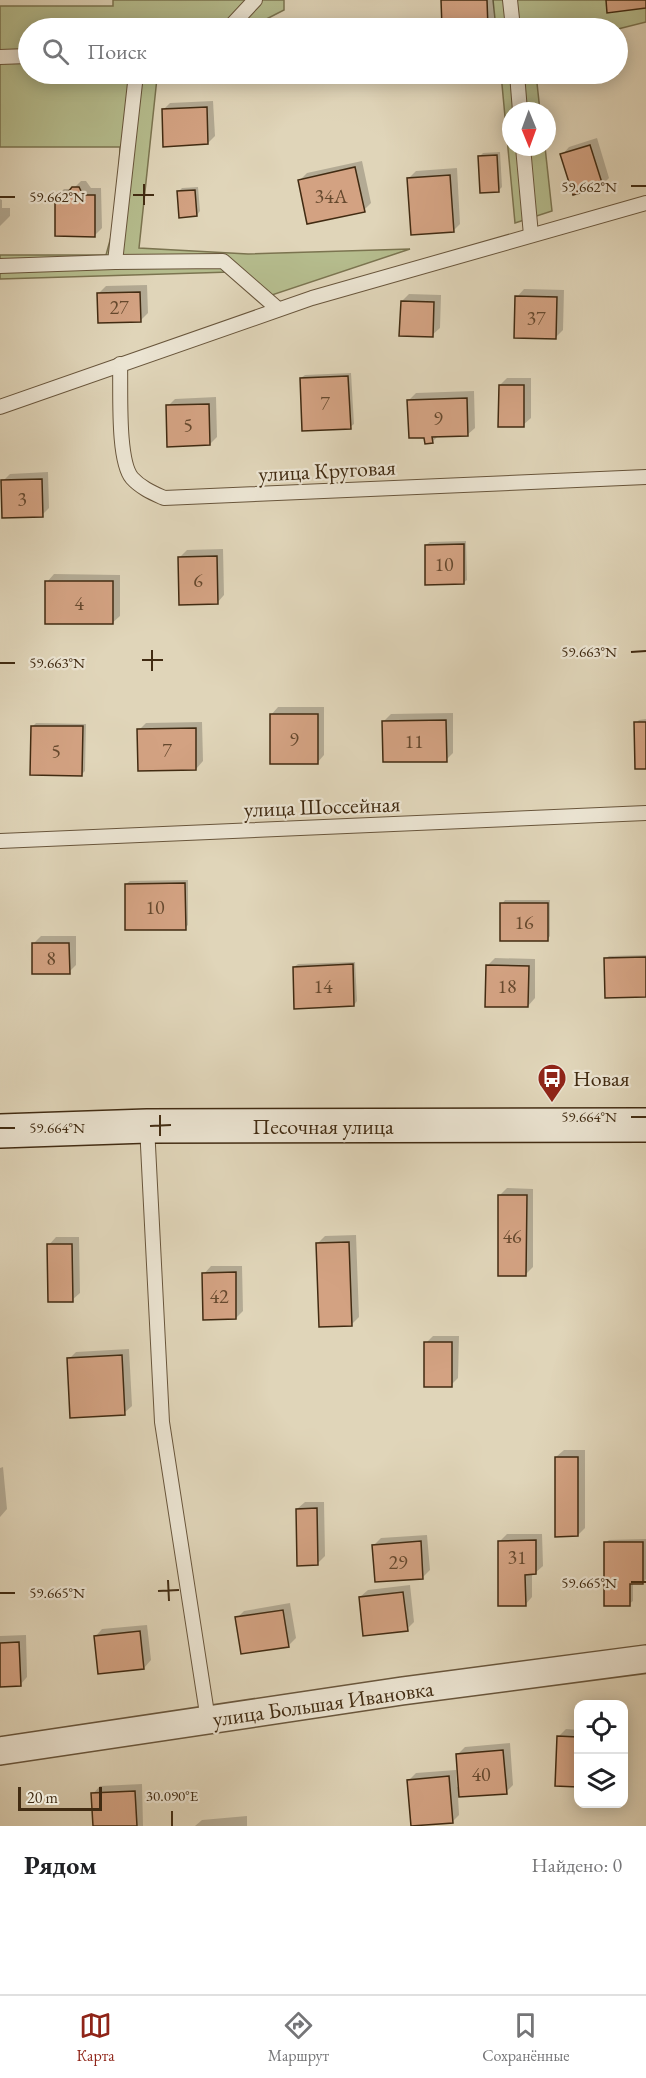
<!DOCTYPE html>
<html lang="ru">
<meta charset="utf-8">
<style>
:root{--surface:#fff;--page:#f2f2f2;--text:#202124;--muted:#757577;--line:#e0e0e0;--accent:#8f2418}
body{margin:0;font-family:"EB Garamond",serif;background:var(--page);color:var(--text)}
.controls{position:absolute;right:18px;bottom:18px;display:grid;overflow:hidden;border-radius:12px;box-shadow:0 3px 15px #0003}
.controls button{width:54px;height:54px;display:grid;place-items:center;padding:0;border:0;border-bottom:2px solid var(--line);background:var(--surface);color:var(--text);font:30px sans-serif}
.compass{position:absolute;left:502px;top:102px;width:54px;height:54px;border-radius:50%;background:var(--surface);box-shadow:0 3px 15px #0003;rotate:179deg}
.scale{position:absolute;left:18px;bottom:15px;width:84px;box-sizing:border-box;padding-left:6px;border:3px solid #412b12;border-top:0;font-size:16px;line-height:21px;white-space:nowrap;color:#412b12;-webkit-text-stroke:4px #ebe4d2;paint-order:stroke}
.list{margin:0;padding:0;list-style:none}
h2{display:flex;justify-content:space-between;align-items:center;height:78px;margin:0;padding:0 24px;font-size:26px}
h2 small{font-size:20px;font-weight:400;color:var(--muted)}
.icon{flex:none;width:33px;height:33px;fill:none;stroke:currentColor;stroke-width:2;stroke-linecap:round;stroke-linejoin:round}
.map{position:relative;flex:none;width:646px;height:1826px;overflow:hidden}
.search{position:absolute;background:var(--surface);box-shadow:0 3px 15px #0003;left:18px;right:18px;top:18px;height:66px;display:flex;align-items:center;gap:15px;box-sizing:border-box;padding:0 21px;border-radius:33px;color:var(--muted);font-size:22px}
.sheet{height:168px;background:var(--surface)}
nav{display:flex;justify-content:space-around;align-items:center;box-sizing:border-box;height:84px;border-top:2px solid var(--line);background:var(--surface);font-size:16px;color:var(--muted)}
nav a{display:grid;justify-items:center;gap:3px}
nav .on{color:var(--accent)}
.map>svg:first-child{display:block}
.green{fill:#b5bc8d;stroke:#7b7450;stroke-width:1.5}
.shadow{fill:#0003}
.building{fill:#d3a282;stroke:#412b12;stroke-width:1.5}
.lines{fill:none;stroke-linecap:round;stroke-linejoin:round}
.lane-casing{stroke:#69563c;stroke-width:16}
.street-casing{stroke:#69563c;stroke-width:30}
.secondary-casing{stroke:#412b12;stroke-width:36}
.lane{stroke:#ebe4d2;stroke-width:14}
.street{stroke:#ebe4d2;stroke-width:27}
.secondary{stroke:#ebe4d2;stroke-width:33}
.ticks{fill:none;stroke:#412b12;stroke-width:2}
.labels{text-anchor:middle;stroke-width:4.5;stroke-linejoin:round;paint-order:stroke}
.number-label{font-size:20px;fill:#66492e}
.street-label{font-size:22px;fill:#412b12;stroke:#ebe4d2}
.poi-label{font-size:22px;fill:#412b12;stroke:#ebe4d2;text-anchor:start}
.ticks-label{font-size:15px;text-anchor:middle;fill:#412b12;stroke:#ebe4d2;stroke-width:4.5;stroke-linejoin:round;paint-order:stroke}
</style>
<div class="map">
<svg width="646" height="1826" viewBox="0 0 646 1826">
<rect width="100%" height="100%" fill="#e0d5b9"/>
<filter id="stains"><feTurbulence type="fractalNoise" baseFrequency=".00333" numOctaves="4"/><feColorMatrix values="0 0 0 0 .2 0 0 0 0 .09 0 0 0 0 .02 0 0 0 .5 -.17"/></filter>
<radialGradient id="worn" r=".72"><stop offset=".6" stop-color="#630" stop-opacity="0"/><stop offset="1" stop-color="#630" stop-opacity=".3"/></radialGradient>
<!-- green -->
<g class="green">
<path d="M113,0H284V10L249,28H28V74H164L157,78L139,248L248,254L410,249L257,300L231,272L0,279V255H106L117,215L120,147H0V6H113Z"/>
<path d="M493,0H646V22L618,29L496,28Z"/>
<path d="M501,74H536L540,111H511V147H545L552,211L515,223Z"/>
</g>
<!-- shadow -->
<g class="shadow">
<path d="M443,0H494L495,28H444Z"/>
<path d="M213,101L215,136L208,143L163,110L170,103Z"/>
<path d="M597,138L609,178L602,185L562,155L569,147Z"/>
<path d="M500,152L502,187L499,190L480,156L483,153Z"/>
<path d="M362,161L371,203L364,210L299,181L307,173Z"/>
<path d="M457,168L460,224L453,231L409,178L416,171Z"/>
<path d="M81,181H86L91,188H101L102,228L95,235L57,196L64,189H73Z"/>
<path d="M198,187L200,211L197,215L178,192L182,188Z"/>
<path d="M0,199L2,200V208H10V216L0,226Z"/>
<path d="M147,285L148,313L140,321L99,293L106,286Z"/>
<path d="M524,289L564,290L563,330L556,337L517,297Z"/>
<path d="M409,294L441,295L440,328L432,335L402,301Z"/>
<path d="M351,373L354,424L350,427L301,378L305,375Z"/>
<path d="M507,378H531V418L523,425L500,385Z"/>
<path d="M474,391L475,428L467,435L438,436L432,442L409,400L416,393Z"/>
<path d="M216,397L217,437L210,444L168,406L175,399Z"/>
<path d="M48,472L49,508L42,515L3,481L10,474Z"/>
<path d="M466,541L467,580L463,583L426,545L430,542Z"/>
<path d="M223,549L224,595L217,603L180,557L187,550Z"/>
<path d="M54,574L120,575V616L112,623L47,582Z"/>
<path d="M278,707H324V755L317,763L271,715Z"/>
<path d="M453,713V753L446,760L384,721L391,714Z"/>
<path d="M646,719V768L636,723L639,720Z"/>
<path d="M202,722L203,761L196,769L139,730L146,723Z"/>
<path d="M36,723L86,724L85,771L81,775L33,726Z"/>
<path d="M188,880V925L185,928L126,884L130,881Z"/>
<path d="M505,900H550V936L547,940L502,904Z"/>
<path d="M41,936H76V965L69,972L34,943Z"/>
<path d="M646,955V995L605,959L609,956Z"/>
<path d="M495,958L535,959V998L528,1006L487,966Z"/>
<path d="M355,962L357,1001L354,1005L294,967L298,964Z"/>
<path d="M507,1188L533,1189V1267L526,1274L500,1195Z"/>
<path d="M356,1235L359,1317L351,1325L318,1243L325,1236Z"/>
<path d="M56,1237H79L80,1293L72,1300L49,1245Z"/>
<path d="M211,1266H242L243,1311L236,1318L204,1274Z"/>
<path d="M433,1336H459L458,1378L451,1385L426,1343Z"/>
<path d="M129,1349L132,1406L124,1413L69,1359L76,1352Z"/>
<path d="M564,1450H585V1528L578,1535L556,1457Z"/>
<path d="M3,1467L7,1509L0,1517V1468Z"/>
<path d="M305,1502H324L325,1556L317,1564L297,1509Z"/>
<path d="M507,1534H542L543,1566L535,1573H532V1597L525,1605L500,1541Z"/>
<path d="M427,1535L430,1570L422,1578L374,1545L381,1538Z"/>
<path d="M646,1539V1579L643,1583L633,1582V1601L629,1604L605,1543L609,1540Z"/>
<path d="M410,1585L414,1622L407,1629L360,1597L368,1590Z"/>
<path d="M290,1603L296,1638L288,1646L237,1618L244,1611Z"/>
<path d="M147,1625L151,1660L144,1668L95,1637L102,1629Z"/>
<path d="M26,1635L27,1677L20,1685H0V1636Z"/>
<path d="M566,1729L578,1730V1786L556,1785L558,1737Z"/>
<path d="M510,1743L513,1785L506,1792L458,1796L459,1815L452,1822L408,1781L416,1773L456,1770L457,1787H460L458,1754L465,1747Z"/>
<path d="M142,1784L143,1826H95L93,1794L100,1786Z"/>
<path d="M247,1816V1826H195L202,1820Z"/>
</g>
<!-- building -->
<g class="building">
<path d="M441,0H487L488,28H442Z"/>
<path d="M606,0H646V8L607,13Z"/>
<path d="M207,107L208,144L163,147L162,109Z"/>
<path d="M590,145L603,186L573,195L560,154Z"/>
<path d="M497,155L499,192L480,193L478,156Z"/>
<path d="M355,167L365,212L307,224L298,180Z"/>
<path d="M450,175L454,232L411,235L407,178Z"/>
<path d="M72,187H79L83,195H95V237L55,236V196L68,195V192Z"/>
<path d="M195,190L197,216L179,218L177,191Z"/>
<path d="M140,292L141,322L98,323L97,293Z"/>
<path d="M515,296L557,297L556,339L514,338Z"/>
<path d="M401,301L434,302L433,337L399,336Z"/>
<path d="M348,376L351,429L302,431L300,378Z"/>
<path d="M499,385H524V427H498Z"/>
<path d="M467,398L468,436L432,437L433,443L425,444L424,438H409L407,400Z"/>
<path d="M209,404L210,445L167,447L166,405Z"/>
<path d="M42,479L43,517L2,518L1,480Z"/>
<path d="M464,544V584L425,585V545Z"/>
<path d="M217,556L218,604L179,605L178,557Z"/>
<rect x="45" y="581" width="68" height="43"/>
<rect x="270" y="714" width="48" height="50"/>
<path d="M446,720L447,762H383L382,721Z"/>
<path d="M634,722H646V769H635Z"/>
<path d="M31,726H83L82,776L30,775Z"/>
<path d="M196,728V770L138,771L137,729Z"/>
<path d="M185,883L186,930H125V884Z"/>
<rect x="500" y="903" width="48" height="38"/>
<path d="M32,943H69L70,974H32Z"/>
<path d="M646,957V997L605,998L604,958Z"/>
<path d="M353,964L354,1006L294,1009L293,967Z"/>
<path d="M486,965L529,966L528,1007H485Z"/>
<path d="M498,1195H527L526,1276H498Z"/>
<path d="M349,1242L352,1326L319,1327L316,1243Z"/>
<path d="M47,1244H72L73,1302H48Z"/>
<path d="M236,1272V1319L203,1320L202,1273Z"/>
<rect x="424" y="1342" width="28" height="45"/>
<path d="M122,1355L125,1415L70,1418L67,1358Z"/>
<path d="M555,1457H578V1536L555,1537Z"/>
<path d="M317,1508L318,1565L297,1566L296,1509Z"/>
<path d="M536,1540V1574L525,1575L526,1606H498V1541Z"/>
<path d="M421,1541L423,1579L375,1582L372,1545Z"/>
<path d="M604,1542H643V1584H630V1606H604Z"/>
<path d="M403,1592L408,1631L363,1636L359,1597Z"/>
<path d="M283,1610L289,1647L241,1654L235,1617Z"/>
<path d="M140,1631L144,1669L98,1674L94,1636Z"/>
<path d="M19,1642L21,1686L0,1687V1643Z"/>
<path d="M557,1736L578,1737V1787L555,1786Z"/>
<path d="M503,1750L507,1794L459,1797L456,1754Z"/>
<path d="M449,1776L453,1823L411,1826L407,1780Z"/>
<path d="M135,1791L137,1826H93L91,1793Z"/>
</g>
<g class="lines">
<!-- lane casing -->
<g class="lane-casing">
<g id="lane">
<path d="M510,0L513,28"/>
<path d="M229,28L255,0"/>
<path d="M0,57L28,56"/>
<path d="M517,74L520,111"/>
<path d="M523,147L531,235"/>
<path d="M115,262L223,261L278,309"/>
<path d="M0,266L115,262L136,74"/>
<path d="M120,364C121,390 117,460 132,478C141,488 153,493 164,498L646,477"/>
<path d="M0,407L312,298L646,203"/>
<path d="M0,841L646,813"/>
<path d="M147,1126L162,1422L208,1720"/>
</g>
</g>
<!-- street casing -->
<g class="street-casing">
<path id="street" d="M0,1751L402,1691L646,1659"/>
</g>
<!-- secondary casing -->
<g class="secondary-casing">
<path id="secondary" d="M0,1131L147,1126L646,1125"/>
</g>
<!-- lane -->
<use href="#lane" class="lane"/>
<!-- street -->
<use href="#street" class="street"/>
<!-- secondary -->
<use href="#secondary" class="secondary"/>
</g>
<!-- ticks -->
<path class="ticks" d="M144,184V205M631,186H646M133,195H154M0,197H15M152,650V671M631,652L646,651M142,660H163M0,663H15M160,1115V1136M631,1117H646M150,1126L171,1125M0,1128H15M168,1580L169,1601M631,1582H646M158,1591L179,1590M0,1593H15M172,1811V1826"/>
<!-- icons -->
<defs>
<g id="bus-pin" transform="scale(1.5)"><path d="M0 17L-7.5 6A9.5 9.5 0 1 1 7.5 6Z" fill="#8f2418" stroke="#ebe4d2"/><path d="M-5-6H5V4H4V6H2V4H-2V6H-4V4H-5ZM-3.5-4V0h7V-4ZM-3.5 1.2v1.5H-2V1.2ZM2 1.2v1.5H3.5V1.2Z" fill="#fff"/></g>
</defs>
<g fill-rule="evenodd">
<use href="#bus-pin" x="552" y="1078"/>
</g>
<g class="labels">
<!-- number labels -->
<g class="number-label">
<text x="331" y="203">34А</text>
<text x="119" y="314">27</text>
<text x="536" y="325">37</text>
<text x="325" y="410">7</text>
<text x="438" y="425">9</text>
<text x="188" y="432">5</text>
<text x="22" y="506">3</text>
<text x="444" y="571">10</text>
<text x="198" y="587">6</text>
<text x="79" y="610">4</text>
<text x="294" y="746">9</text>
<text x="414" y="748">11</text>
<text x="167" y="757">7</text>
<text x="56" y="758">5</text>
<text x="155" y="914">10</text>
<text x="524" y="929">16</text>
<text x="51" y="965">8</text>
<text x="323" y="993">14</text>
<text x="507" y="993">18</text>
<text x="512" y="1243">46</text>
<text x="219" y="1303">42</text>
<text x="517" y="1564">31</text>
<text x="398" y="1569">29</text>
<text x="481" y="1781">40</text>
</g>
<!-- street labels -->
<g class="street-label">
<text transform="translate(327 470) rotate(-3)" y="8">улица Круговая</text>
<text transform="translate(322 806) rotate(-2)" y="8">улица Шоссейная</text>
<text x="323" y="1134">Песочная улица</text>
<text transform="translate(323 1703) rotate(-8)" y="8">улица Большая Ивановка</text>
</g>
<!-- poi labels -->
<g class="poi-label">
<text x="573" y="1086">Новая</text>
</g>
</g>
<g class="ticks-label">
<text x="589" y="192">59.662°N</text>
<text x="57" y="202">59.662°N</text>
<text x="589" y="657">59.663°N</text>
<text x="57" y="668">59.663°N</text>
<text x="589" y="1122">59.664°N</text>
<text x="57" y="1133">59.664°N</text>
<text x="589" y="1588">59.665°N</text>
<text x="57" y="1598">59.665°N</text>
<text x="172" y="1801">30.090°E</text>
</g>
<rect width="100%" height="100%" filter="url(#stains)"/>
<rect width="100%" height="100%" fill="url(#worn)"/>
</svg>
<div class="controls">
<button><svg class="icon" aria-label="locate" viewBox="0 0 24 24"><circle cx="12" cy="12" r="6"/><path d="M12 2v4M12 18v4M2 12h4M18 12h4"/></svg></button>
<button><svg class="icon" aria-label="layers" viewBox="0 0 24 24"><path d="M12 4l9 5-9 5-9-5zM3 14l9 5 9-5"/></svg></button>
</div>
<svg class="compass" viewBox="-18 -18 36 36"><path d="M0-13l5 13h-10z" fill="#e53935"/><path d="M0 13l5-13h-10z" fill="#757577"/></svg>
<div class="scale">20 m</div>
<div class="search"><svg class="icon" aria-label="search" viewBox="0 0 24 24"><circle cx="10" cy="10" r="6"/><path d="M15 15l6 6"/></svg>Поиск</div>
</div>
<section class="sheet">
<h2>Рядом<small>Найдено: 0</small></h2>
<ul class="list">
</ul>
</section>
<nav>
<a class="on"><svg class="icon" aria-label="map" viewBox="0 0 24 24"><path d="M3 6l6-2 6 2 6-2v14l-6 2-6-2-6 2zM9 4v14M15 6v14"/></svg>Карта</a>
<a><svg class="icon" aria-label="directions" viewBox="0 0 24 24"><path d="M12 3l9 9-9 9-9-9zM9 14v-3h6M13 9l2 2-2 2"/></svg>Маршрут</a>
<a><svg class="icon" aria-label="saved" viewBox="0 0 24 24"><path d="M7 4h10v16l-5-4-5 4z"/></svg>Сохранённые</a>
</nav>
